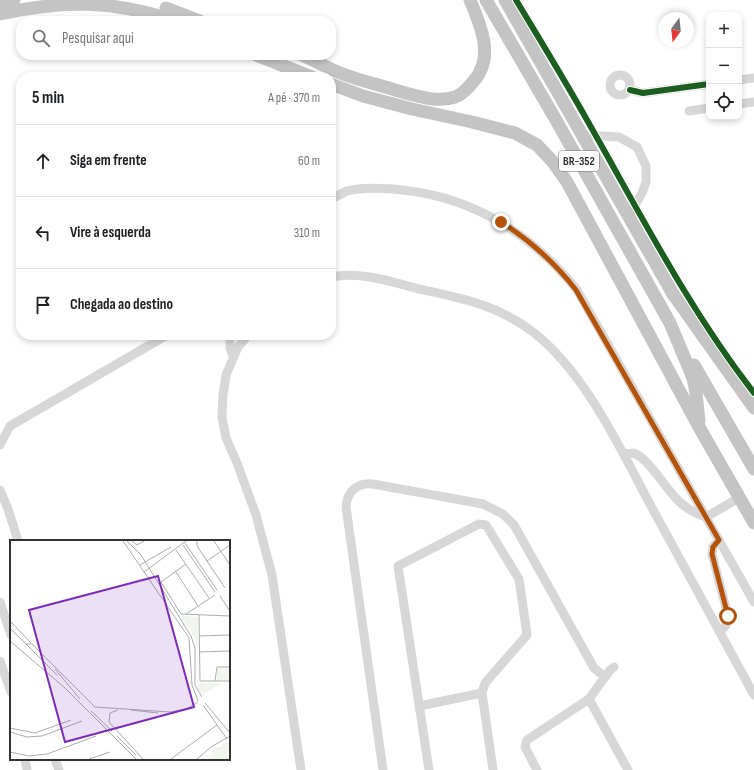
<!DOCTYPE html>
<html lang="pt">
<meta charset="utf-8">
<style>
:root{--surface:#fff;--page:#f6f6f6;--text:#202124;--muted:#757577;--line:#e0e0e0}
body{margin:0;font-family:"Sofia Sans Condensed",sans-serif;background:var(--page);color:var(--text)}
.controls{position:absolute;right:12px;top:12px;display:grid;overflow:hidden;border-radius:8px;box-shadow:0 2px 6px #0003}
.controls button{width:36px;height:36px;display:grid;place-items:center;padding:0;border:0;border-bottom:1px solid var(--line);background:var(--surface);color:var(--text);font:20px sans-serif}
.compass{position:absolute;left:658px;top:12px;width:36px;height:36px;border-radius:50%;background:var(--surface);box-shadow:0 2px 6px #0003;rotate:195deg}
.stop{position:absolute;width:12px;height:12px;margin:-9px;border:3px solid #b45309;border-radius:50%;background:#fff}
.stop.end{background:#b45309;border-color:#fff;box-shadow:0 1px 4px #0008}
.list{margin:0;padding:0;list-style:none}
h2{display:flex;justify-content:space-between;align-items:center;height:52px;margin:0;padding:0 16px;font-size:17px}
h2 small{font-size:13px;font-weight:400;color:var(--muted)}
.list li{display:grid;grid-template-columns:26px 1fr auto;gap:12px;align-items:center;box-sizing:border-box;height:72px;padding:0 16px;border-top:1px solid var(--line)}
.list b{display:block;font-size:15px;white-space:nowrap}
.list em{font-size:13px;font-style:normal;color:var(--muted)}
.icon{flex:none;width:22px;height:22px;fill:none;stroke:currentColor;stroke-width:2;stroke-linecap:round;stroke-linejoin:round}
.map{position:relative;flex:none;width:754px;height:770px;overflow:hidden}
.search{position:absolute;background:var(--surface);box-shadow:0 2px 6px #0003;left:16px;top:16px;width:320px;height:44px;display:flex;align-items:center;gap:10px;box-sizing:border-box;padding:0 14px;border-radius:16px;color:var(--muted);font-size:15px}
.panel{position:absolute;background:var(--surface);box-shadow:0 2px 6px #0003;left:16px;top:72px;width:320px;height:268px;border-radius:16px}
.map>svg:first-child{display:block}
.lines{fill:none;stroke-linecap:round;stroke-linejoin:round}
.minor{stroke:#d7d7d7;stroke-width:9}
.highway{stroke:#c4c4c4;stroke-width:13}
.cycleway-casing{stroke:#fff;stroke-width:8}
.cycleway{stroke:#1b5e20;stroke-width:6}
.route{stroke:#b45309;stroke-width:5}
.labels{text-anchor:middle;stroke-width:4;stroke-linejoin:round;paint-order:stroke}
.shield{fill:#fff;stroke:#707070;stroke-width:1}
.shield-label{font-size:12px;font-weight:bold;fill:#333}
.inset-road{fill:none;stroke:#adadad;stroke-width:1}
.view{fill:#7b2cbf;fill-opacity:0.15;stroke:#7b2cbf;stroke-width:2}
.inset-edge{fill:none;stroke:#333;stroke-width:2}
</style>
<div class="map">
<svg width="754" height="770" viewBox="0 0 754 770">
<rect width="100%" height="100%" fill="#fff"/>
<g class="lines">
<!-- minor -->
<g class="minor">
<circle cx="620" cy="85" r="10"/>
<path d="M739,80L754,78"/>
<path d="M630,90L643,93L709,84"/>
<path d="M739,104L754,102"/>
<path d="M689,111L709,108"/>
<path d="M582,135L619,137L637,147L646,166V182L642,193L628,217"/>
<path d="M331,199C336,197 342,193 347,191C360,187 388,188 402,190C473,197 533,235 577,290L754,602"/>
<path d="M331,277C361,271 391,282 419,289C461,298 498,305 533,332C585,372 620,448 651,506C686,569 720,632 754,695"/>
<path d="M230,335V348L233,356"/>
<path d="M248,335L238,347L226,375L223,395L222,417L226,438L237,463L256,515L272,575L301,770"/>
<path d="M0,445L10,426L167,335"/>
<path d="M624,454L634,453L641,457C665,478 672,507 706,517L739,498"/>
<path d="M0,490L8,509L18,541"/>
<path d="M719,540L713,547L712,554L728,616L726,625L720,632"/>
<path d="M0,602L11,635"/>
<path d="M0,661L11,692"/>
<path d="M614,667L610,670L589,699L628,770"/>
<path d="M419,706L482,693"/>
<path d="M25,759L27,770"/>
<path d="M55,759L59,770"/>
<path d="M383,770L346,507C347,491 358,482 373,484L483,504L503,514L514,525L518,532L594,668L605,677"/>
<path d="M429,770L398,566L479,524L486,525L519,579L527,635L485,683L482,693L493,770"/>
<path d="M537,770L525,747L527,740L589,699"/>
</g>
<!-- highway -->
<g class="highway">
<path d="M486,0L556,120L670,323L693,378L696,393L699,421"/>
<path d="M505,0L673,294L754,408"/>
<path d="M0,5L14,0"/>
<path d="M166,8L200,21"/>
<path d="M0,14C63,0 114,0 175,21"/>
<path d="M256,55L312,77"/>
<path d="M302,55C316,61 329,69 343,74C361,81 380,85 398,91C417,96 436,103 455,97C462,95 468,88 473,82C495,58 481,26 470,0"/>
<path d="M331,84L363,96L412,109L472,122L515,133L537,145L553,162L567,182L699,427L754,523"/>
<path d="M694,365L754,469"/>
</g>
<!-- cycleway casing -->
<g class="cycleway-casing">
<g id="cycleway">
<path d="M516,0C540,40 564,79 587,120C640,213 688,308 754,393"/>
<path d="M630,90L643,93L709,84"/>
</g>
</g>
<!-- cycleway -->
<use href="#cycleway" class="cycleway"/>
</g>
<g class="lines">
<!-- route -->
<path class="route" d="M501,222C531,241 555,263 576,290L719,540L713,547L712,554L728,616"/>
</g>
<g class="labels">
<!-- shield labels -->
<rect class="shield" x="559" y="151" width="40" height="20" rx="3"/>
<g class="shield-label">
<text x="579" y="165">BR-352</text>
</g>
</g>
<!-- overview -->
<g transform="translate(10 540)">
<rect width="220" height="220" fill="#fff"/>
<path d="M170,75L188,77V107H187L184,97ZM207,128L220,129V140L207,141ZM187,140L191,143H213L193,154L188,149ZM213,203H220V219H200L203,207H211Z" fill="#f1f5ed"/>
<path class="inset-road" d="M113,1L179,98L182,145L188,161M117,1L131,15L181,96L185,108V145L192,157M122,1L127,5L134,1M187,1V6L215,48M204,1L220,25M175,3L207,50M173,5L205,52M166,10L199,58M197,21L220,5M176,24L151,42L171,74L220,76M130,25L161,7M134,32L176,1M166,32L188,66M210,56L220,71M176,74L205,55M189,75L190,141H220M0,81L21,103M0,88L47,135M189,96L220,95M0,101L55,148L126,219M15,104H22L85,167L160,172L177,169L188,162M189,112L220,111M45,129L70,159M205,141L207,127H220M195,163L220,193M193,165L217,199M108,170L100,173L99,182L133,219M121,170L148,173M81,171L102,191M0,188L25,193L61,180M0,192L17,197L32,196L72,181M107,196L126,215M0,212L19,216L37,214L86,196M79,219L100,212M161,219L207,185M187,219L201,207L220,196"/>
<path class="view" d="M148,36L184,167L55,202L19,70Z"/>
<rect width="220" height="220" class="inset-edge"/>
</g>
</svg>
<div class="controls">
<button>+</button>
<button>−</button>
<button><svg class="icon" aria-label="locate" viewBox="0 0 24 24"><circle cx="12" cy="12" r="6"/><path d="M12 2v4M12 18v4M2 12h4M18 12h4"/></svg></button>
</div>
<svg class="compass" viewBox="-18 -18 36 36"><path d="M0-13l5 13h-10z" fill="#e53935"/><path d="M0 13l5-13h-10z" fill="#757577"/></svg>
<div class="stop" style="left:728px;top:616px"></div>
<div class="stop end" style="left:501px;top:222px"></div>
<div class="search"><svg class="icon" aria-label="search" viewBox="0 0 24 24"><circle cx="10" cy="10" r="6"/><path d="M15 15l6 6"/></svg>Pesquisar aqui</div>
<section class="panel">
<h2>5 min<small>A pé · 370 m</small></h2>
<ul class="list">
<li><svg class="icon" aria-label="ahead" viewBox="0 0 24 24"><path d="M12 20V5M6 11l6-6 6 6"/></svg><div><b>Siga em frente</b></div><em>60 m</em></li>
<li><svg class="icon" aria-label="left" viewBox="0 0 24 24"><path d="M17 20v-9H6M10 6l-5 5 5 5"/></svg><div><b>Vire à esquerda</b></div><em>310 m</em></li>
<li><svg class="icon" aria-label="arrive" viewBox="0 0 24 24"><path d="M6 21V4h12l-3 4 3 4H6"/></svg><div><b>Chegada ao destino</b></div></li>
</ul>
</section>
</div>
